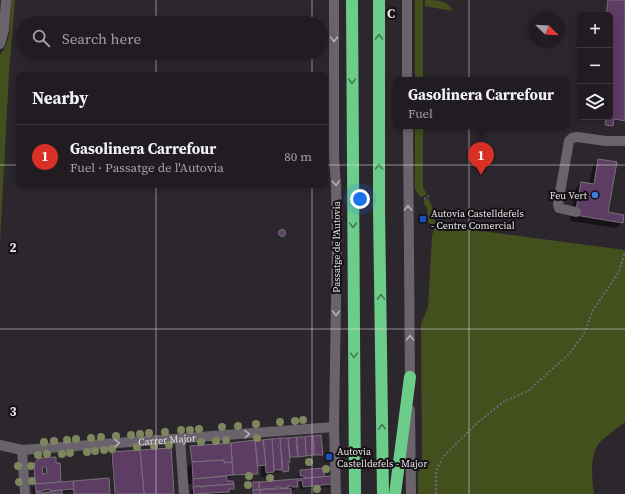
<!DOCTYPE html>
<meta charset="utf-8">
<style>
:root{--surface:#211c22;--page:#29252a;--text:#f1f3f6;--muted:#a2a1a5;--line:#3e3a40;--accent:#d93025}
body{margin:0;font-family:"Source Serif 4",serif;background:var(--page);color:var(--text)}
.controls{position:absolute;right:12px;top:12px;display:grid;overflow:hidden;border-radius:6px;box-shadow:0 2px 10px #0003}
.controls button{width:36px;height:36px;display:grid;place-items:center;padding:0;border:0;border-bottom:1px solid var(--line);background:var(--surface);color:var(--text);font:20px sans-serif}
.compass{position:absolute;left:529px;top:12px;width:36px;height:36px;border-radius:50%;background:var(--surface);box-shadow:0 2px 10px #0003;rotate:114deg}
.you{position:absolute;left:360px;top:199px;width:14px;height:14px;margin:-10px;border:3px solid #fff;border-radius:50%;background:#1a73e8;box-shadow:0 0 0 6px #1a73e833}
.badge{display:grid;place-items:center;width:26px;height:26px;border-radius:50%;background:var(--accent);color:#fff;font-size:13px;font-weight:700}
.pin{position:absolute;translate:-50% -33px;filter:drop-shadow(0 1px 2px #0008)}
.pin::after{content:'';position:absolute;top:21px;width:14px;height:12px;background:inherit;clip-path:polygon(0 0,100% 0,50% 100%)}
.popup{position:absolute;left:393px;top:77px;width:176px;height:52px;box-sizing:border-box;display:grid;place-content:center;border-radius:6px;background:var(--surface);filter:drop-shadow(0 1px 3px #0005);font-size:13px;white-space:nowrap;color:var(--muted)}
.popup b{font-size:15px;color:var(--text)}
.popup::after{content:'';position:absolute;left:50%;top:100%;margin-left:-8px;border:8px solid transparent;border-top-color:var(--surface)}
.list{margin:0;padding:0;list-style:none}
h2{display:flex;justify-content:space-between;align-items:center;height:52px;margin:0;padding:0 16px;font-size:17px}
h2 small{font-size:13px;font-weight:400;color:var(--muted)}
.list li{display:grid;grid-template-columns:26px 1fr auto;gap:12px;align-items:center;box-sizing:border-box;height:64px;padding:0 16px;border-top:1px solid var(--line)}
.list b{display:block;font-size:15px;white-space:nowrap}
.list p{margin:0;font-size:13px;white-space:nowrap;color:var(--muted)}
.list em{font-size:13px;font-style:normal;color:var(--muted)}
.icon{flex:none;width:22px;height:22px;fill:none;stroke:currentColor;stroke-width:2;stroke-linecap:round;stroke-linejoin:round}
.map{position:relative;flex:none;width:625px;height:494px;overflow:hidden}
.search{position:absolute;background:var(--surface);box-shadow:0 2px 10px #0003;left:16px;top:16px;width:312px;height:44px;display:flex;align-items:center;gap:10px;box-sizing:border-box;padding:0 14px;border-radius:22px;color:var(--muted);font-size:15px}
.panel{position:absolute;background:var(--surface);box-shadow:0 2px 10px #0003;left:16px;top:72px;width:312px;height:116px;border-radius:6px}
.map>svg:first-child{display:block}
.green{fill:#43501e}
.shadow{fill:#0007;fill-rule:evenodd}
.building{fill:#5e3d64;stroke:#79717a;fill-rule:evenodd}
.lines{fill:none;stroke-linecap:round;stroke-linejoin:round}
.path{stroke:#6e686e;stroke-width:2;stroke-dasharray:2 2;stroke-linecap:butt}
.minor{stroke:#6b636c;stroke-width:10}
.highway{stroke:#6ccd8a;stroke-width:12}
.tree{fill:#7c875f}
.oneway{stroke:#447854}
.oneway2{stroke:#b6b0b6}
.grid{fill:none;stroke:#e8e3e8;stroke-width:1;stroke-opacity:0.55}
.shop-dot{fill:#3f7fe0;stroke:#131013;stroke-width:1.5}
.transit-dot{fill:#1a4fb4;stroke:#131013;stroke-width:1.5}
.labels{text-anchor:middle;stroke-width:4;stroke-linejoin:round;paint-order:stroke}
.poi-label{font-size:10px;fill:#e8e3e8;stroke:#131013;text-anchor:start}
.street-label{font-size:10px;fill:#e8e3e8;stroke:#131013}
.grid-label{font-size:13px;text-anchor:middle;font-weight:bold;fill:#e8e3e8;stroke:#131013;stroke-width:4;stroke-linejoin:round;paint-order:stroke}
</style>
<div class="map">
<svg width="625" height="494" viewBox="0 0 625 494">
<rect width="100%" height="100%" fill="#2c262d"/>
<!-- green -->
<g class="green">
<path d="M10,0H15L9,73L0,243V55C13,39 10,20 10,0Z"/>
<rect x="415" y="0" width="8" height="80"/>
<path d="M425,0C436,0 449,0 452,11L425,6Z"/>
<path d="M415,126H423V187L427,195L420,197L415,189Z"/>
<path d="M428,198L434,211L435,225L625,250V422C617,429 607,435 600,442C589,455 592,479 594,494H418V473L422,467L421,324L428,307L432,236L435,225L428,223L427,209L423,201Z"/>
</g>
<!-- shadow -->
<g class="shadow">
<path d="M608,0H625V122L613,120L611,126L605,125L606,119L593,117H610V15H605Z"/>
<path d="M598,160L607,213L622,223L616,228L570,221L575,189L581,183L589,184L593,166Z"/>
<circle cx="281" cy="234" r="3"/>
<path d="M320,436L322,454L320,455L289,458L287,472H282L281,469L279,472L273,473L269,476L262,477L261,466H257V473L256,474L231,476L225,482L233,488L226,494H191V490L194,487H192V484H187L186,469L192,463H191L190,448L191,447ZM311,441H315V446H312ZM295,442H299V447H295Z"/>
<path d="M113,453L173,494H114L111,455Z"/>
<path d="M40,459L56,465L60,483L109,494H73V489L70,492H61V494H45H48V491L41,492V494H33V488L35,486L33,466ZM41,468H46V474L42,475Z"/>
<path d="M300,471L332,484L329,487L300,489V482L302,478H298V474Z"/>
<path d="M296,480L297,487L294,490H290V494H253L252,484L253,483ZM279,487V489L267,490V488Z"/>
</g>
<!-- building -->
<g class="building">
<path d="M608,0H625V121L614,119L613,126L605,125L606,118L599,117H610V15H606Z"/>
<path d="M598,159L617,162L608,212L624,215L623,223L575,215L581,182L594,184Z"/>
<circle cx="282" cy="233" r="3.5"/>
<path d="M321,435L323,455H314V442H313V436Z"/>
<path d="M306,436H313L314,455L306,456L305,437Z"/>
<path d="M297,437L296,443L298,457H290L288,438Z"/>
<path d="M297,437H305L306,456L298,457Z"/>
<path d="M280,438L281,445H278L279,448H281L282,470H274L272,439Z"/>
<path d="M280,438H288L290,462L288,463L289,471L283,472Z"/>
<path d="M270,439H272L274,472L266,473L264,449H265V445H264L263,440Z"/>
<path d="M255,440L258,474L233,475L231,443Z"/>
<path d="M255,440H263L266,465L258,466Z"/>
<path d="M231,443L232,462L224,463V460L192,462L190,446Z"/>
<path d="M171,448L174,494H144L140,450Z"/>
<path d="M140,450L144,494H115L112,452Z"/>
<path d="M56,457V463H60L61,482L35,484L34,464L39,458ZM42,467H46L47,473L43,474Z"/>
<path d="M224,460V463L232,462L233,475L193,479L192,462Z"/>
<path d="M324,468V477L304,478V476H300V470Z"/>
<path d="M227,476V481H233L234,484L193,487V479Z"/>
<path d="M333,476V484L303,487L302,480L297,481L298,487H292V486H288V488H280V487H276V489H268L267,488L260,490L259,482Z"/>
<path d="M109,478L110,494H74L73,481Z"/>
<path d="M73,481L74,489L50,491V489L36,492L35,484Z"/>
<rect x="253" y="482" width="6" height="8"/>
<path d="M234,484V489H229V492L194,494L193,487L200,486L201,487H204V486Z"/>
<path d="M291,488V494H260V490Z"/>
<path d="M62,490V494H36V492H42V493Z"/>
<path d="M253,490H259L260,494H253Z"/>
</g>
<g class="lines">
<!-- path -->
<g class="path">
<path d="M424,199L429,196"/>
<path d="M436,494V471L443,457L476,424L503,402L528,391L569,354L584,334L593,310L619,272L625,252"/>
</g>
<!-- minor -->
<g class="minor">
<path d="M334,0V156L336,187L337,238L334,427L336,494"/>
<path d="M407,0V80"/>
<path d="M0,44L4,30L6,0"/>
<path d="M408,126L410,384"/>
<path d="M576,212L559,208L558,204L569,141L572,138L577,137L606,141H625"/>
<path d="M410,410L411,494"/>
<path d="M180,439L184,494"/>
<path id="s1" d="M0,445L22,450L334,427"/>
<path d="M22,450L25,494"/>
</g>
<!-- highway -->
<g class="highway">
<path d="M352,0L355,494"/>
<path d="M379,0V207L383,494"/>
<path d="M395,494L410,377"/>
</g>
</g>
<!-- trees -->
<g class="tree">
<circle cx="303" cy="420" r="4"/>
<circle cx="295" cy="421" r="4"/>
<circle cx="280" cy="422" r="4"/>
<circle cx="256" cy="424" r="4"/>
<circle cx="238" cy="426" r="4"/>
<circle cx="222" cy="427" r="4"/>
<circle cx="199" cy="429" r="4"/>
<circle cx="181" cy="430" r="4"/>
<circle cx="190" cy="430" r="4"/>
<circle cx="165" cy="432" r="4"/>
<circle cx="149" cy="433" r="4"/>
<circle cx="140" cy="434" r="4"/>
<circle cx="131" cy="435" r="4"/>
<circle cx="116" cy="436" r="4"/>
<circle cx="101" cy="437" r="4"/>
<circle cx="91" cy="438" r="4"/>
<circle cx="257" cy="438" r="4"/>
<circle cx="76" cy="439" r="4"/>
<circle cx="67" cy="440" r="4"/>
<circle cx="226" cy="440" r="4"/>
<circle cx="54" cy="441" r="4"/>
<circle cx="216" cy="441" r="4"/>
<circle cx="44" cy="442" r="4"/>
<circle cx="201" cy="442" r="4"/>
<circle cx="169" cy="445" r="4"/>
<circle cx="154" cy="446" r="4"/>
<circle cx="137" cy="447" r="4"/>
<circle cx="112" cy="449" r="4"/>
<circle cx="104" cy="450" r="4"/>
<circle cx="95" cy="451" r="4"/>
<circle cx="87" cy="452" r="4"/>
<circle cx="70" cy="453" r="4"/>
<circle cx="47" cy="454" r="4"/>
<circle cx="62" cy="454" r="4"/>
<circle cx="38" cy="455" r="4"/>
<circle cx="309" cy="462" r="4"/>
<circle cx="18" cy="466" r="4"/>
<circle cx="31" cy="466" r="4"/>
<circle cx="326" cy="469" r="4"/>
<circle cx="249" cy="476" r="4"/>
<circle cx="270" cy="478" r="4"/>
<circle cx="32" cy="481" r="4"/>
<circle cx="19" cy="482" r="4"/>
<circle cx="248" cy="485" r="4"/>
<circle cx="317" cy="489" r="4"/>
</g>
<!-- one-way arrows -->
<defs><path id="oneway-chevron" d="M-2-3.5L2.5 0L-2 3.5" fill="none" stroke-width="1.6" stroke-linecap="round" stroke-linejoin="round"/></defs>
<g class="oneway">
<use href="#oneway-chevron" transform="translate(379 37) rotate(-90)"/>
<use href="#oneway-chevron" transform="translate(352 81) rotate(90)"/>
<use href="#oneway-chevron" transform="translate(379 167) rotate(-90)"/>
<use href="#oneway-chevron" transform="translate(353 225) rotate(90)"/>
<use href="#oneway-chevron" transform="translate(381 297) rotate(-91)"/>
<use href="#oneway-chevron" transform="translate(354 355) rotate(90)"/>
<use href="#oneway-chevron" transform="translate(382 427) rotate(-91)"/>
</g>
<g class="oneway2">
<use href="#oneway-chevron" transform="translate(334 39) rotate(90)"/>
<use href="#oneway-chevron" transform="translate(336 183) rotate(87)"/>
<use href="#oneway-chevron" transform="translate(408 208) rotate(-90)"/>
<use href="#oneway-chevron" transform="translate(336 313) rotate(91)"/>
<use href="#oneway-chevron" transform="translate(410 338) rotate(-90)"/>
<use href="#oneway-chevron" transform="translate(247 434) rotate(-4)"/>
<use href="#oneway-chevron" transform="translate(117 443) rotate(-4)"/>
</g>
<!-- grid -->
<path class="grid" d="M156,0V23M312,0V23M469,0V494M156,53V74M312,53V74M0,165H18M326,165H625M156,186V494M312,186V494M0,329H625"/>
<!-- markers -->
<circle class="shop-dot" cx="595" cy="195" r="4"/>
<g class="transit-dot">
<rect x="419" y="215" width="8" height="8" rx="2"/>
<rect x="325" y="453" width="8" height="8" rx="2"/>
</g>
<g class="labels">
<!-- poi labels -->
<g class="poi-label">
<text x="587" y="199" text-anchor="end">Feu Vert</text>
<text x="431" y="217">Autovia Castelldefels<tspan x="431" dy="12">- Centre Comercial</tspan></text>
<text x="337" y="455">Autovia<tspan x="337" dy="12">Castelldefels - Major</tspan></text>
</g>
<!-- street labels -->
<g class="street-label">
<text transform="translate(336 247) rotate(-90)" y="4">Passatge de l'Autovia</text>
<text dy="4" stroke="none"><textPath href="#s1" startOffset="168">Carrer Major</textPath></text>
</g>
</g>
<g class="grid-label">
<text x="391" y="18">C</text>
<text x="13" y="252">2</text>
<text x="13" y="416">3</text>
</g>
</svg>
<div class="controls">
<button>+</button>
<button>−</button>
<button><svg class="icon" aria-label="layers" viewBox="0 0 24 24"><path d="M12 4l9 5-9 5-9-5zM3 14l9 5 9-5"/></svg></button>
</div>
<svg class="compass" viewBox="-18 -18 36 36"><path d="M0-13l5 13h-10z" fill="#e53935"/><path d="M0 13l5-13h-10z" fill="#a2a1a5"/></svg>
<div class="you"></div>
<div class="pin badge" style="left:481px;top:175px">1</div>
<div class="popup"><b>Gasolinera Carrefour</b>Fuel</div>
<div class="search"><svg class="icon" aria-label="search" viewBox="0 0 24 24"><circle cx="10" cy="10" r="6"/><path d="M15 15l6 6"/></svg>Search here</div>
<section class="panel">
<h2>Nearby<small></small></h2>
<ul class="list">
<li><span class="badge">1</span><div><b>Gasolinera Carrefour</b><p>Fuel · Passatge de l'Autovia</p></div><em>80 m</em></li>
</ul>
</section>
</div>
